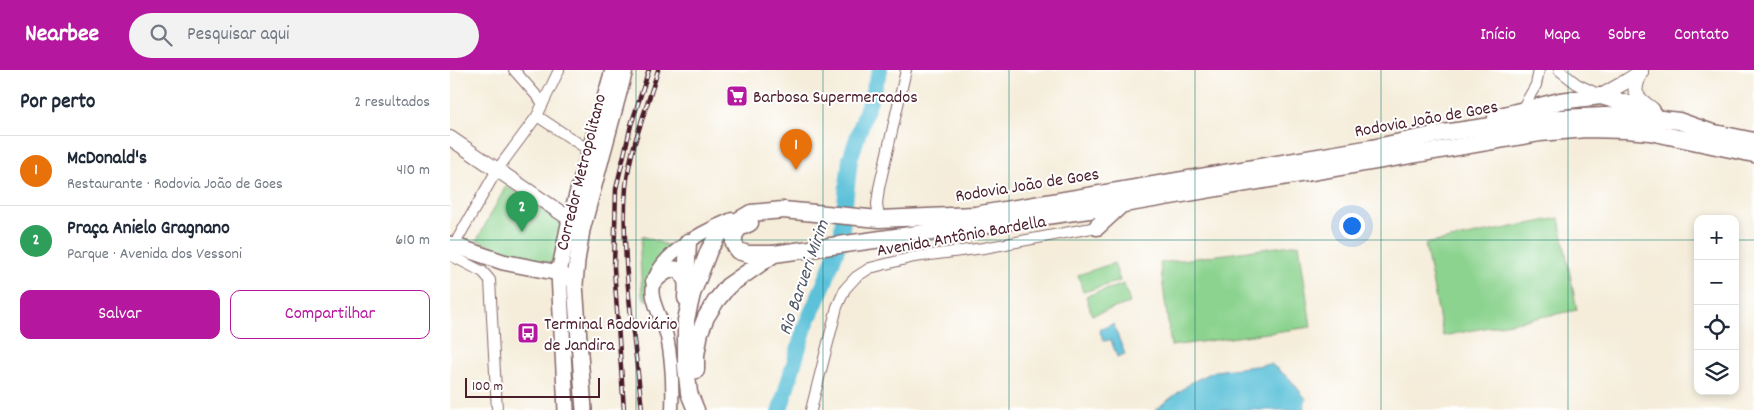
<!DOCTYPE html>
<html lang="pt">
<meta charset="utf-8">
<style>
:root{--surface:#fff;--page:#f2f2f3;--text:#1f2937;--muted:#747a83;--line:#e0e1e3;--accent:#b5179e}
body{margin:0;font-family:Dekko,sans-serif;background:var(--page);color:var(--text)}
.controls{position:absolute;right:15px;bottom:15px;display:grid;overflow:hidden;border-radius:10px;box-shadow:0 2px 8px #0003}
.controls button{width:45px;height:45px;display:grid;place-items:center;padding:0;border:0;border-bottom:1px solid var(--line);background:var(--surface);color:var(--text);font:25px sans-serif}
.scale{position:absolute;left:15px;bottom:12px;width:135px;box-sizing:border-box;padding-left:5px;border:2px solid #4a1f2b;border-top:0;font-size:14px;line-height:18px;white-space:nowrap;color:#4a1f2b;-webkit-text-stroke:4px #fff;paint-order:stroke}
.you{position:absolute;left:901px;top:155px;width:18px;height:18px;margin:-12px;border:4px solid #fff;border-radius:50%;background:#1a73e8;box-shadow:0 0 0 8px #1a73e833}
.badge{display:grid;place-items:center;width:32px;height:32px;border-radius:50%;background:var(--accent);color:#fff;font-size:16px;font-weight:700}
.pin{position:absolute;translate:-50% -41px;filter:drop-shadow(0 1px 2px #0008)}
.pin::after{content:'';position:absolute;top:26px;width:18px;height:15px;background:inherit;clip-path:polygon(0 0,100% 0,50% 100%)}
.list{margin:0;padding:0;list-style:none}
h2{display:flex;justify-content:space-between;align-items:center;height:65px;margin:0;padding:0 20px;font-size:21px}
h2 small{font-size:16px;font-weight:400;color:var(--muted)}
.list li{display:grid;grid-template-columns:32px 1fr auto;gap:15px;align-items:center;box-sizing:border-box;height:70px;padding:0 20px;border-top:1px solid var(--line)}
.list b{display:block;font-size:19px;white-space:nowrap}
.list p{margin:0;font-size:16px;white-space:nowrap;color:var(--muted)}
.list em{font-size:16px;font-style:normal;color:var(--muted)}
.actions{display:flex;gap:10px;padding:15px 20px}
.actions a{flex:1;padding:11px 0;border:1px solid var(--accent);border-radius:10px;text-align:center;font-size:18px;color:var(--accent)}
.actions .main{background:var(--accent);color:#fff}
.icon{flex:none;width:28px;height:28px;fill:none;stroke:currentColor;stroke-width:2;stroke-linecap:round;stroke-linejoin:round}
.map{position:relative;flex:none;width:1304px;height:340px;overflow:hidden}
header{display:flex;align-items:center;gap:30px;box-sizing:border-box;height:70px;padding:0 25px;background:var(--accent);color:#fff}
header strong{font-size:24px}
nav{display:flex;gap:28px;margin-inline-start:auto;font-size:18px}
.search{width:350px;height:45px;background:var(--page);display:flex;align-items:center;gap:12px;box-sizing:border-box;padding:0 18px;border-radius:28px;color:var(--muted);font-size:19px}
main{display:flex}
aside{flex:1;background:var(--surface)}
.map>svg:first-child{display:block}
.green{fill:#8bd38e;stroke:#6a795c}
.water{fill:#5bc1d9;stroke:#527082}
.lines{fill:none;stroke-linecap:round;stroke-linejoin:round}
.river{stroke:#5bc1d9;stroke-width:16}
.minor-casing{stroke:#866768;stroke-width:12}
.tertiary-casing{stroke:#866768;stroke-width:15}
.secondary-casing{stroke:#866768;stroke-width:16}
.primary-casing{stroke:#866768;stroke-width:18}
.trunk-casing{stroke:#866768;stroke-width:19}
.minor{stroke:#fff;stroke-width:10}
.tertiary{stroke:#fff;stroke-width:12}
.secondary{stroke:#fff;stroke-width:14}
.primary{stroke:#fff;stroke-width:15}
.trunk{stroke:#fff;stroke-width:16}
.rail-casing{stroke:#4a1f2b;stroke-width:4.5}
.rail{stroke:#fff;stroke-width:2.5;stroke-dasharray:8;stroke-linecap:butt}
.grid{fill:none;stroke:#0f766e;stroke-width:1;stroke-opacity:0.55}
.labels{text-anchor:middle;stroke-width:4;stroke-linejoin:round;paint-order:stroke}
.poi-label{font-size:18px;fill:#4a1f2b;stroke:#fff;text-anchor:start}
.street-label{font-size:18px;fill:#4a1f2b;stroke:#fff}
.water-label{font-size:19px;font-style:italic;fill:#505868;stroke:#fff}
</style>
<header>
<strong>Nearbee</strong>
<div class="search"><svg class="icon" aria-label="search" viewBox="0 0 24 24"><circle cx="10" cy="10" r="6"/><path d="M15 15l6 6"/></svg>Pesquisar aqui</div>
<nav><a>Início</a><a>Mapa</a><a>Sobre</a><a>Contato</a></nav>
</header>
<main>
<aside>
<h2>Por perto<small>2 resultados</small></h2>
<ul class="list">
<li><span class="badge" style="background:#e8710a">1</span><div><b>McDonald's</b><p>Restaurante · Rodovia João de Goes</p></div><em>410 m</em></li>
<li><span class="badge" style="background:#2e9e5b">2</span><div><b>Praça Anielo Gragnano</b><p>Parque · Avenida dos Vessoni</p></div><em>610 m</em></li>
</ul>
<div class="actions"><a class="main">Salvar</a><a>Compartilhar</a></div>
</aside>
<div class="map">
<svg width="1304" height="340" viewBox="0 0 1304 340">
<rect width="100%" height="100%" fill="#fff"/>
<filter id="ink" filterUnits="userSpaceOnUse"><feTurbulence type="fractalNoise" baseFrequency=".02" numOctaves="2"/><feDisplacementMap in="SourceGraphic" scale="10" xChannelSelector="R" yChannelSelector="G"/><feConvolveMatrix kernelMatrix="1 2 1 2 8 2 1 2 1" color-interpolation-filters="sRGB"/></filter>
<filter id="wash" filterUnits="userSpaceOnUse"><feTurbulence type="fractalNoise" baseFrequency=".0096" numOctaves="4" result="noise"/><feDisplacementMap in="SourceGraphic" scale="20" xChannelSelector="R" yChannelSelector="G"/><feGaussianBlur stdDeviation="1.12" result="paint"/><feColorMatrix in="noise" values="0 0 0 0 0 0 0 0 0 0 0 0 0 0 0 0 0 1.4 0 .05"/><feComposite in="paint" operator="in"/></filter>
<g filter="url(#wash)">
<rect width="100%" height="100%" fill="#f5edda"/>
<!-- green -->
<g class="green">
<path d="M56,116L115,153L105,194L61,185L27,170Z"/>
<path d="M1109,148L1127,240L993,266L975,174Z"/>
<path d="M192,166L222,177L199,207L196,231L192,225L190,184Z"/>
<path d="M849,174L861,257L721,276L710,193Z"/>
<path d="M664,193L670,211L633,222L628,205Z"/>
<path d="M674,214L680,233L642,245L636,226Z"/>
</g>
<!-- water -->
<g class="water">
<path d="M663,254L675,284L667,287L661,270L654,271L649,260Z"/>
<path d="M821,294L840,309L856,329L853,340H705L742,312L765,301Z"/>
</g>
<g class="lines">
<!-- river -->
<path class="river" d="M330,340L355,257L375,212L391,168L400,89L430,0"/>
</g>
</g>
<g filter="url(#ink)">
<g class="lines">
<!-- minor casing -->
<g class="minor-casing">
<g id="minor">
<path d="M64,0L93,33"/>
<path d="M1109,0L1127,14L1150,25"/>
<path d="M1072,39L1086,15L1089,0"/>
<path d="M87,46L134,77"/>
<path d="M429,149L427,134L429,118L456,0"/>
<path d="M4,175L47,100L87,46L109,0"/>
<path d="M0,185L33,202L40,210L47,340"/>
<path d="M361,340L387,237L395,219L406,207L420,198L464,187L534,178L647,157"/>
</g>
</g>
<!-- tertiary casing -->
<g class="tertiary-casing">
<path id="tertiary" d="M222,340C223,316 222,291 217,267C214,254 206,241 203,227C196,189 253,161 282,149"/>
</g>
<!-- secondary casing -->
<g class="secondary-casing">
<g id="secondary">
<path d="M1191,1C1182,22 1183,26 1202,39"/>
<path d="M1151,26L1172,14L1191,2"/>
<path d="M0,68L120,149"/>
</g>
</g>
<!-- primary casing -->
<g class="primary-casing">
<g id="primary">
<path d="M0,174L53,192L109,203L118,208"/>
<path d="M116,340L109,203L120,149L163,0"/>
<path d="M134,340L125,214L127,191L132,160L175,0"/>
</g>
</g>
<!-- trunk casing -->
<g class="trunk-casing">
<g id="trunk">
<path d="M1046,47L1110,31L1151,26L1202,41"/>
<path d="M300,153L289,158L284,165V174L288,181L298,184H324"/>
<path d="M647,157L673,133"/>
<path d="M236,210L238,172"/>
<path d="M204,211C213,202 227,191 235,209C238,214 236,222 236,228"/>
<path d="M246,300V285L250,262L256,247L266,231L278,216L324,184L639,140L1090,63L1136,59L1176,60L1200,62L1304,84"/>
<path d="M246,340L239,323L236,296V250L242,224L259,180L268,165L279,156L301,143L333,140L429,149L525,145L922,78L993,63L1090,49L1176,45L1229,51L1260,62L1304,71"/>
</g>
</g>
<!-- minor -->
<use href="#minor" class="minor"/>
<!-- tertiary -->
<use href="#tertiary" class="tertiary"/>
<!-- secondary -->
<use href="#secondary" class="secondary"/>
<!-- primary -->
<use href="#primary" class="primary"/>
<!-- trunk -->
<use href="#trunk" class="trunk"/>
<!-- rail casing -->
<g class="rail-casing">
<g id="rail">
<path d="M174,340L164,198L166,119L181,55L199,0"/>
<path d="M192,340C185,269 170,188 176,117C180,77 197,38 208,0"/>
</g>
</g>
<!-- rail -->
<use href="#rail" class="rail"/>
</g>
</g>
<!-- grid -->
<path class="grid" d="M186,0V340M373,0V340M559,0V340M745,0V340M931,0V340M1118,0V340M0,170H1248M1285,170H1304"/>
<!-- icons -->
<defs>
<g id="supermarket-square" transform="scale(1.125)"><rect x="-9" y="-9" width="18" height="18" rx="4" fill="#b5179e" stroke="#fff"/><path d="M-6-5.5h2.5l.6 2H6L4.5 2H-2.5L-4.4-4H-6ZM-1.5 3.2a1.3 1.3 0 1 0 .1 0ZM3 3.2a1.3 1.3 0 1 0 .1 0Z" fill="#fff"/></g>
<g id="bus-square" transform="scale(1.125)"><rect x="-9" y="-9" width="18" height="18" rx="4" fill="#b5179e" stroke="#fff"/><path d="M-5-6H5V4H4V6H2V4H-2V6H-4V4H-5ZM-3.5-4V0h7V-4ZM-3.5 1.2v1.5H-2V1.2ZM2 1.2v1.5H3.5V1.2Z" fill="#fff"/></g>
</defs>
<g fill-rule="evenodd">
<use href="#supermarket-square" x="287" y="26"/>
<use href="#bus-square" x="78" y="263"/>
</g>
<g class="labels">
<!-- poi labels -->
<g class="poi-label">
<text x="303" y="32">Barbosa Supermercados</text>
<text x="94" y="259">Terminal Rodoviário<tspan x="94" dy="21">de Jandira</tspan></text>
</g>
<!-- street labels -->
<g class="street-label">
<text transform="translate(976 48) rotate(-10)" y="6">Rodovia João de Goes</text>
<text transform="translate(130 102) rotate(-76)" y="6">Corredor Metropolitano</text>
<text transform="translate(577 114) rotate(-9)" y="6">Rodovia João de Goes</text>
<text transform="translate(511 165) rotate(-10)" y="6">Avenida Antônio Bardella</text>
</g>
<!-- water labels -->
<g class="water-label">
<text transform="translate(352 207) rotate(-71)" y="7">Rio Barueri Mirim</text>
</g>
</g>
</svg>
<div class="controls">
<button>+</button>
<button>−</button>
<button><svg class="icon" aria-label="locate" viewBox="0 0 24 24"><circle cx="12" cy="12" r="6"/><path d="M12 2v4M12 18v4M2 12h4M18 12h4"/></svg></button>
<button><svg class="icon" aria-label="layers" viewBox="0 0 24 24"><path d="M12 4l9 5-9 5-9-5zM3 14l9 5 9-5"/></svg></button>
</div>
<div class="scale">100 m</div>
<div class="you"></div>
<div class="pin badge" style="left:346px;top:100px;background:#e8710a">1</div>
<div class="pin badge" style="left:72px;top:162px;background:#2e9e5b">2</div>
</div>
</main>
